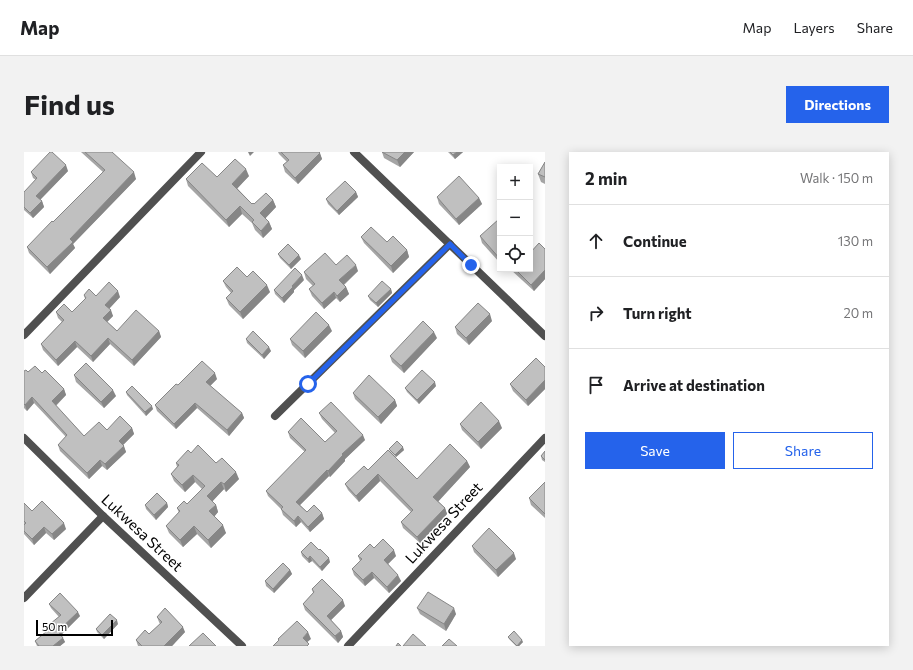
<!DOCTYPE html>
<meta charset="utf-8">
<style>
:root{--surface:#fff;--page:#f2f2f2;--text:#202124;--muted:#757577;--line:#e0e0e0;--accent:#2563eb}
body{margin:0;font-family:Commissioner,sans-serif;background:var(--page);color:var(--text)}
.controls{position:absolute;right:12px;top:12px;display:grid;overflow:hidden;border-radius:0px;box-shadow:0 2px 10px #0003}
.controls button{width:36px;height:36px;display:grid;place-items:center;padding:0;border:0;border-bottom:1px solid var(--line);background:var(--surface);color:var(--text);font:20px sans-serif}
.scale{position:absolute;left:12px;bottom:10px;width:77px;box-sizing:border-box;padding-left:4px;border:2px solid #000;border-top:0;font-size:11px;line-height:14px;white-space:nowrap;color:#000;-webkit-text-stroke:3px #fff;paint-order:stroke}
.stop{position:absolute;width:12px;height:12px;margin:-9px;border:3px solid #2563eb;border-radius:50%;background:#fff}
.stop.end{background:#2563eb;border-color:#fff;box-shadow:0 1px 4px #0008}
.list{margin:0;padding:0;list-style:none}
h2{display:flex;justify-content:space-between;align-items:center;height:52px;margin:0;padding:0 16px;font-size:17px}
h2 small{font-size:13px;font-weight:400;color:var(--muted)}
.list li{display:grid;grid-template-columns:26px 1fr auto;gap:12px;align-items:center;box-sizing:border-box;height:72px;padding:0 16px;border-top:1px solid var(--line)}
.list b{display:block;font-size:15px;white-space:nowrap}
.list em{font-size:13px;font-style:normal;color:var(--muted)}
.actions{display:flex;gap:8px;padding:12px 16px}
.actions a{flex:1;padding:9px 0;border:1px solid var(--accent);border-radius:0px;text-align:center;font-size:14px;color:var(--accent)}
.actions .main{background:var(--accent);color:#fff}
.icon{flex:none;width:22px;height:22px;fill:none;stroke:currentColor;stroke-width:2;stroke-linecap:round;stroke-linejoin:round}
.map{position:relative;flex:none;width:521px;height:494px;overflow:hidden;border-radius:0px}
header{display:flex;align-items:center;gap:24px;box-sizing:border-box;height:56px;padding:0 20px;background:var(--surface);border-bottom:1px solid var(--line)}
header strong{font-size:19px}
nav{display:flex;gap:22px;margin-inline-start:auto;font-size:14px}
.intro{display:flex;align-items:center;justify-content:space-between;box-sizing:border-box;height:96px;padding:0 24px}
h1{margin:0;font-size:28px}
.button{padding:10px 18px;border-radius:0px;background:var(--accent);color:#fff;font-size:14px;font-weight:700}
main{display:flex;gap:24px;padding:0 24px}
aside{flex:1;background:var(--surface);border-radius:0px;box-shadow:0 2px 10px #0003}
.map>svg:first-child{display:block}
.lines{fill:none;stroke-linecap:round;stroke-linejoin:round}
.minor{stroke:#505050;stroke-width:8}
.wall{fill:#a5a5a5}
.shaded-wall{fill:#868686}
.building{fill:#c0c0c0;stroke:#868686}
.route{stroke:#2563eb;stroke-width:5}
.labels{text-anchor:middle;stroke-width:3;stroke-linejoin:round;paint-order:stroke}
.street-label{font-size:15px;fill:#000;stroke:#fff}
</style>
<header>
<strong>Map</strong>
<nav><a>Map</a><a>Layers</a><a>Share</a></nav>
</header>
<div class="intro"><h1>Find us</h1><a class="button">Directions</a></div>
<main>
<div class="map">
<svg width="521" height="494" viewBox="0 0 521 494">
<rect width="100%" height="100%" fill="#fff"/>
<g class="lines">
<!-- minor -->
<g class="minor">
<path d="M330,0L521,184"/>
<path d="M0,183L177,0"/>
<path d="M251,264L426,92"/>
<path d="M0,286L79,364L218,494"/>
<path d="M0,446L79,364"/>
<path d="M324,494L521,286"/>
</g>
</g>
<!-- wall -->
<g class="wall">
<path d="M57,0H88L112,27L49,92L51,96L26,122L5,101L3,95L29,70L79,20Z"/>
<path d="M254,0H295L298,7L274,32L261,20L259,13L263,10L255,2Z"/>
<path d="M358,0H390L376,15L360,6Z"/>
<path d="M424,0H439L431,7Z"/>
<path d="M521,10V32L517,30L514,22Z"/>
<path d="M44,19L16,48L18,49L20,55L9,66L0,58V40L12,28L9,26L7,20Z"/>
<path d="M225,24L213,36L228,52H230L249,48L252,55L241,66L245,70L248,77L239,86L231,78L228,71L218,62L205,75L164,34L162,27L193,25Z"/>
<path d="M332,40L334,45L315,63L304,52L302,47Z"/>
<path d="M413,45L455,46L458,52L435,73L415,52Z"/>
<path d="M476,69V111L458,91L456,84Z"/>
<path d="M337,85L383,98L385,105L369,121L340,91Z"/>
<path d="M521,97V127L510,139L486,117H506Z"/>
<path d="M254,102L277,107L267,117L256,106Z"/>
<path d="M312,113L334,119L320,133L322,135L325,142L316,150L312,146L300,157L288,144L285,137L289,134L282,127L280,120Z"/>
<path d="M223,125L246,140L219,167L205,153L202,146L207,141L202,135L199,129Z"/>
<path d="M280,128L270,138V140L260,151L251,142L250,138Z"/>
<path d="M367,137L368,141L354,155L346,148L344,144Z"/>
<path d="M60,143L96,145L85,157L89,164L83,170L93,179H135L137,185L110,214L86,192L69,210L53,195L34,214L19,198L17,192L38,170L34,166L32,160H48L61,147Z"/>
<path d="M468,169L445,193L433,182L431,175Z"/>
<path d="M308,179L281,206L268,193L266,187Z"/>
<path d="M413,186L380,221L368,210L366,204Z"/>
<path d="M222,187L247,199L240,207L223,191Z"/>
<path d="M521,215V237L504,254L489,239L486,232Z"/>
<path d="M0,219L18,221L40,237L42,243L32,254L60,284L83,278L108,276L110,282L99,293L102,300L83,318L78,314L65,327L36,299L34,293L42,285L10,251L3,259L0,256Z"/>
<path d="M50,223L92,244L80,256L52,230Z"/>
<path d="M193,227L186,234L218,261L220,266L205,284L173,256L152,277L133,259L131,253L154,233Z"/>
<path d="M412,234L395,252L383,240L381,236Z"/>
<path d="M102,240L129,257L122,264L103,243Z"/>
<path d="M329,241L371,248L373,254L357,272L331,247Z"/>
<path d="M295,261L341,288L321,307V309L306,325L305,324L276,353L283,360L298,361L300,367L286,380L277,370L272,375L259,363L257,357L244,344L242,339L281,300L266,286L264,280L301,290L311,281L298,267Z"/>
<path d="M436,272L478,276L457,297L438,278Z"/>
<path d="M365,297L380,298L372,305L366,299Z"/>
<path d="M521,299V310L518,308L517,304Z"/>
<path d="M167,301L192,311L215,327L202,340L200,337L188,349L192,353L194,360L190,365L202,381L187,396L173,382L159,395L145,381L142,374L155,361L153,356L163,352L178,337L171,330L161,340L150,329L147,322L153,315L152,311Z"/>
<path d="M443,309L446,315L414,349L421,356L423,362L396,391L379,376L377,370L387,360L356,329L335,350L324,338L321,332L344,318L393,327Z"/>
<path d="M521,330V366L507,353L505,346Z"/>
<path d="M143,351L144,355L132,368L122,357L121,353Z"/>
<path d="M0,352L8,359L42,377L30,388L22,381L10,393L0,382Z"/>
<path d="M448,394L492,407L474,425L450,400Z"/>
<path d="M350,396L372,404L364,412L377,429L365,441L350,426L341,434L330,423L328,417L336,409L334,404Z"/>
<path d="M277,400L306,410L298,419L288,409L285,411L278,404Z"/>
<path d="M266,418L268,422L250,441L242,434L241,429Z"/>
<path d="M288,437L321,454L307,468L317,479L319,485L314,491L281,458L279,452L289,441Z"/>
<path d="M25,452L56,464L37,483L41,490L36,494H13L11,489L22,480L21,476L35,465L27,456Z"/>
<path d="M393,456L432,462L422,479L396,462Z"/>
<path d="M133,465L161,480L148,494H114L112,488L125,482L136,472L135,470Z"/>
<path d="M94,472L80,487L73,480L72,477Z"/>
<path d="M484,485L499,490L495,494H492L485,487Z"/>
</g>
<!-- shaded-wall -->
<g class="shaded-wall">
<path d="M224,0H230L226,4Z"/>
<path d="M381,0H390L376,15L373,8Z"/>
<path d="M433,0H439L431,7L429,3Z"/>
<path d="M296,1L298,7L274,32L271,26Z"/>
<path d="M42,13L44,19L14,50L12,44Z"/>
<path d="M222,17L225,24L211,39L208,32Z"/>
<path d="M110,20L112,27L49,92L51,96L26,122L23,115L46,87Z"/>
<path d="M332,40L334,45L315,63L313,59Z"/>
<path d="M455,46L458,52L435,73L432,67Z"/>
<path d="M249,48L252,55L239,69L236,61Z"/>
<path d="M18,49L20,55L9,66L6,61Z"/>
<path d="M216,54L218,62L205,75L202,68Z"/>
<path d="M245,70L248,77L239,86L237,79Z"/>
<path d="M383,98L385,105L369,121L367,114Z"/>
<path d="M275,103L277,107L267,117L265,113Z"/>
<path d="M332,113L334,119L318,134L315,128Z"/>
<path d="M521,118V127L510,139L507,133Z"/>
<path d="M278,123L280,128L270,138V140L260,151L258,146L268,134Z"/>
<path d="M243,133L246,140L219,167L216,160Z"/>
<path d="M322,135L325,142L316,150L313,144Z"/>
<path d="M367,137L368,141L354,155L352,151Z"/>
<path d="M94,139L96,145L83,159L81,153Z"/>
<path d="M310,140L312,146L300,157L298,151Z"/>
<path d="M87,158L89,164L81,172L79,166Z"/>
<path d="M466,162L468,169L445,193L442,186Z"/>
<path d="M305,173L308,179L281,206L279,199Z"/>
<path d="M135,179L137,185L110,214L108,208Z"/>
<path d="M410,180L413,186L380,221L377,214Z"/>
<path d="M84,186L86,192L69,210L67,204Z"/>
<path d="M51,189L53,195L34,214L32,208Z"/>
<path d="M245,195L247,199L240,207L238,203Z"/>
<path d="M191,221L193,227L184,236L182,230Z"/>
<path d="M521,228V237L504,254L502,248Z"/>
<path d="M411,230L412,234L395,252L393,248Z"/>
<path d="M40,237L42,243L30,255L28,249Z"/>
<path d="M89,238L92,244L80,256L77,250Z"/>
<path d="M8,245L10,251L3,259L1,253Z"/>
<path d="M371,248L373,254L357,272L354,265Z"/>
<path d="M171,251L173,256L152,277L150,272Z"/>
<path d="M128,254L129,257L122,264L121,260Z"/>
<path d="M218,261L220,266L205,284L203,278Z"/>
<path d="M475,269L478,276L457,297L454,290Z"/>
<path d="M108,276L110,282L97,295L95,289Z"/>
<path d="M339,283L341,288L321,307V309L306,325L304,319L318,302Z"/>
<path d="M100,294L102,300L83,318L81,312Z"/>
<path d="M379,295L380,298L372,305L371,303Z"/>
<path d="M76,308L78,314L65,327L63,321Z"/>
<path d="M443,309L446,315L412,352L409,345Z"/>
<path d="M303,318L305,324L274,355L272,350Z"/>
<path d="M212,320L215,327L202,340L200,332Z"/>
<path d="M354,322L356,329L335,350L332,344Z"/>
<path d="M169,323L171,330L161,340L158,333Z"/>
<path d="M197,330L200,337L186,352L183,344Z"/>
<path d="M143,351L144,355L132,368L130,363Z"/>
<path d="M192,353L194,360L188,367L185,359Z"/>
<path d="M421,356L423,362L396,391L393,385Z"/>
<path d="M298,361L300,367L286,380L284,375Z"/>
<path d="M274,364L277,370L272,375L270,369Z"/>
<path d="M40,371L42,377L30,388L28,382Z"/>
<path d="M199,373L202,381L187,396L184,388Z"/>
<path d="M170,374L173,382L159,395L156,388Z"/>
<path d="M20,375L22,381L10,393L8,387Z"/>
<path d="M370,398L372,404L362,414L360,408Z"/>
<path d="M490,401L492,407L474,425L472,418Z"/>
<path d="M286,404L288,409L285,411L284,407Z"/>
<path d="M305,406L306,410L298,419L296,415Z"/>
<path d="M266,418L268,422L250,441L249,437Z"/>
<path d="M348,420L350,426L341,434L339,428Z"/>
<path d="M374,423L377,429L365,441L363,435Z"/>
<path d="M319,448L321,454L305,470L303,464Z"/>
<path d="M430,456L432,462L422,479L420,472Z"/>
<path d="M54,460L56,464L36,484L34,479Z"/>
<path d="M93,468L94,472L80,487L78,483Z"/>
<path d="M159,475L161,480L148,494H140Z"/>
<path d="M317,479L319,485L314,491L311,484Z"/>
<path d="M284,480L287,487L281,492L279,486Z"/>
<path d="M39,486L41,490L36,494H29Z"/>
<path d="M498,488L499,490L495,494H493Z"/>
</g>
<!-- building -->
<g class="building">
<path d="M26,0H28L42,13L12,44L18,49L6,61L0,55V40L13,26L7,20Z"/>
<path d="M61,0H88L110,20L46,87L49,90L23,115L3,95L28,69L29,70L81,18Z"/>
<path d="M257,0H295L296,1L271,26L259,13L265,8Z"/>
<path d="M358,0H381L373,8Z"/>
<path d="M426,0H433L429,3Z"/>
<path d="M211,7L222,17L208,32L228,52L229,51L230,52L242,41L249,48L236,61L245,70L237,79L228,70L230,68L216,54L202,68L162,27L178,11L193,25Z"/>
<path d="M521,10V25L514,22Z"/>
<path d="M435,24L455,46L432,67L413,45Z"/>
<path d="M321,29L332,40L313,59L302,47Z"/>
<path d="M475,67L476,69V107L456,84Z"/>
<path d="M347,75L363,90L369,84L383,98L367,114L337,85Z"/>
<path d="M515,91L521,97V118L507,133L491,117H506V101Z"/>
<path d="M264,92L275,103L265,113L254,102Z"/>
<path d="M301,101L312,113L323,103L332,113L315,128L322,135L313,144L310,140L298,151L285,137L291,132L280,120Z"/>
<path d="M213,115L223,125L229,119L243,133L216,160L202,146L209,139L199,129Z"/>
<path d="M271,116L278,123L268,134L269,135L258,146L250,138Z"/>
<path d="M358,129L367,137L352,151L344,144Z"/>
<path d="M85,130L94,139L81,153L87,158L79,166L93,179L112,158L135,179L108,208L84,186L67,204L51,189L32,208L17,192L40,168L32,160L40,152L48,160L62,146L60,143L65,137L72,144Z"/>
<path d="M454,151L466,162L442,186L431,175Z"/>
<path d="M292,160L305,173L279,199L266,187Z"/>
<path d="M399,169L410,180L377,214L366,204Z"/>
<path d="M229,179L245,195L238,203L222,187Z"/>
<path d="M512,206L521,215V228L502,248L486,232Z"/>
<path d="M178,209L191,221L182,230L218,261L203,278L171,251L150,272L131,253L152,232L154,233Z"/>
<path d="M62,211L89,238L77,250L50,223Z"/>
<path d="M11,214L18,221L21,218L40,237L28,249L60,284L75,270L83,278L96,264L108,276L95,289L100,294L81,312L76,308L63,321L34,293L43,283L8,245L1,253L0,252V219L2,218L4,220Z"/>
<path d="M398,218L411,230L393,248L381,236Z"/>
<path d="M345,223L371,248L354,265L329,241Z"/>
<path d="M108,234L128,254L121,260L102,240Z"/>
<path d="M307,250L339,283L318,302L319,303L304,319L303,318L272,350L283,360L290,353L298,361L284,375L274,364L270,369L257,357L259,355L242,339L282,298L264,280L277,266L301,290L313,279L295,261Z"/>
<path d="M457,250L475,269L454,290L436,272Z"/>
<path d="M373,289L379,295L371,303L365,297Z"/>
<path d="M426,292L443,309L409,345L421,356L393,385L377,370L389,358L354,322L332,344L321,332L340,314L344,318L364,298L393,327Z"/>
<path d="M174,293L192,311L198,306L212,320L200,332L197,330L183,344L192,353L185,359L199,373L184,388L170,374L156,388L142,374L156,359L153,356L160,349L163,352L181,334L169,323L158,333L147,322L155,313L152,311L164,298L167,301Z"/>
<path d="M521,299V308L517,304Z"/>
<path d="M521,330V362L505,346Z"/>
<path d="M133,341L143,351L130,363L121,353Z"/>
<path d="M18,349L40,371L28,382L20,375L8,387L0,379V373L2,371L0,369V351L8,359Z"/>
<path d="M465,376L490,401L472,418L448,394Z"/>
<path d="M359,387L370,398L360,408L374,423L363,435L348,420L339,428L328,417L338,407L334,404L346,392L350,396Z"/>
<path d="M287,390L295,398L296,397L305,406L296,415L286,404L284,407L277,400Z"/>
<path d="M259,411L266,418L249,437L241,429Z"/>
<path d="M298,427L319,448L303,464L317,479L311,484L279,452L290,440L288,437Z"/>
<path d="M404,440L430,456L420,472L393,456Z"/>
<path d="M36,441L54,460L34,479L39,486L29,494H15L11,489L23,479L21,476L37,463L25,452Z"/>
<path d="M141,456L159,475L140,494H118L112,488L121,478L125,482L138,470L133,465Z"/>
<path d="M86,462L93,468L78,483L72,477Z"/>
<path d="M273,469L284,480L279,486L285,492L283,494H249L255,488L254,487Z"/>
<path d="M490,479L498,488L493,494L484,485Z"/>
<path d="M179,481L192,494H165Z"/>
<path d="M389,482L402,494H379Z"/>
<path d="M425,487L433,494H418Z"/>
<path d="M374,491L377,494H372Z"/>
</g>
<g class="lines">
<!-- route -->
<path class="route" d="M284,232L426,92L447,113"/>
</g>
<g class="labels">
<!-- street labels -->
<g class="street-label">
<text transform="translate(420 371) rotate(-47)" y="5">Lukwesa Street</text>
<text transform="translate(118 381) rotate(43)" y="5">Lukwesa Street</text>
</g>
</g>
</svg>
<div class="controls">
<button>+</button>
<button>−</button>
<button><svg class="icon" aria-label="locate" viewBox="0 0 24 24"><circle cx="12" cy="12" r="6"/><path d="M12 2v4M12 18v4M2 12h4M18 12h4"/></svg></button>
</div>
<div class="scale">50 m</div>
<div class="stop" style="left:284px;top:232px"></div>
<div class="stop end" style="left:447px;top:113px"></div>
</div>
<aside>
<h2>2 min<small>Walk · 150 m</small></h2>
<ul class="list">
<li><svg class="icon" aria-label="ahead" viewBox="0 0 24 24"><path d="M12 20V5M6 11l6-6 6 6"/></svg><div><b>Continue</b></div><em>130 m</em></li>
<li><svg class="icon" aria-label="right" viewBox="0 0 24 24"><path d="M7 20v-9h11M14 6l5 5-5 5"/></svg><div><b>Turn right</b></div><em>20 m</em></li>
<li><svg class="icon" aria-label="arrive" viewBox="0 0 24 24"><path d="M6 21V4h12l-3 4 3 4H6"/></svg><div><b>Arrive at destination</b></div></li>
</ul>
<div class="actions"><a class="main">Save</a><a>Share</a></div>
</aside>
</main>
